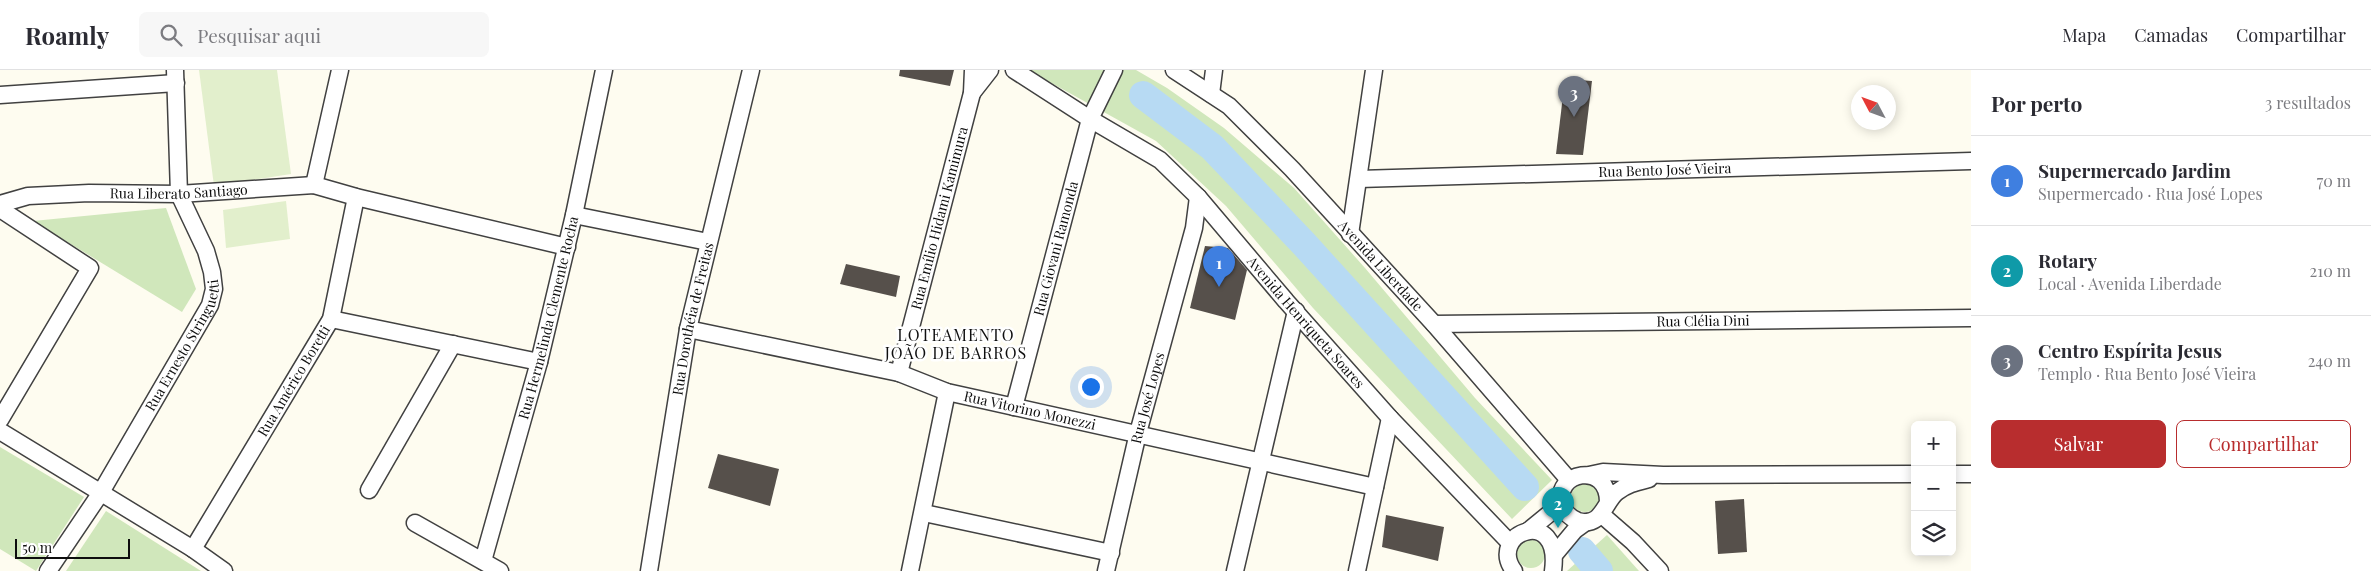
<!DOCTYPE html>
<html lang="pt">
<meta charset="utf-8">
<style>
:root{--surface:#fff;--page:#f7f7f7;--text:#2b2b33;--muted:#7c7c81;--line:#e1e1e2;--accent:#b82d2e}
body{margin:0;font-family:"Playfair Display",serif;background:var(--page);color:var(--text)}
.controls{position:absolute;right:15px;bottom:15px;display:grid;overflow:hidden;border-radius:8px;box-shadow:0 2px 12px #0003}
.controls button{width:45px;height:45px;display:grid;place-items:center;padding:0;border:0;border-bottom:1px solid var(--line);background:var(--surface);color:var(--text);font:25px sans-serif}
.compass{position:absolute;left:1851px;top:15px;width:45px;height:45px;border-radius:50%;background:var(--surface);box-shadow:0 2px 12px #0003;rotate:311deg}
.scale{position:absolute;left:15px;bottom:12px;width:115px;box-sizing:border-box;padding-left:5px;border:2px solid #0e0e0e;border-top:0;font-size:14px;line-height:18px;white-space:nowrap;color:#0e0e0e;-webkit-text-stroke:4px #fff;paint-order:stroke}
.you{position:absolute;left:1090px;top:316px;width:18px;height:18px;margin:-12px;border:4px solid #fff;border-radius:50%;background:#1a73e8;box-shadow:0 0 0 8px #1a73e833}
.badge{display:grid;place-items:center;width:32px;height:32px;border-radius:50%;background:var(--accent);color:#fff;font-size:16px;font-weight:700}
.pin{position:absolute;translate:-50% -41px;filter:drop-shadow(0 1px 2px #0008)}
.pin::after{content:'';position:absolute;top:26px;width:18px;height:15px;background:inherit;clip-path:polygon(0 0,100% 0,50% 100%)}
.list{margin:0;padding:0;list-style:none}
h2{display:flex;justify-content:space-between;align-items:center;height:65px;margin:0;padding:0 20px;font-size:21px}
h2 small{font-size:16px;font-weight:400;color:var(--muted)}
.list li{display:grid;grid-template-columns:32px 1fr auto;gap:15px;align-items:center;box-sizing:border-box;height:90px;padding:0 20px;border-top:1px solid var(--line)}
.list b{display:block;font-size:19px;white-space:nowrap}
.list p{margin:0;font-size:16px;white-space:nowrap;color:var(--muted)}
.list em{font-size:16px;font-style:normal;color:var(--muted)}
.actions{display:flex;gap:10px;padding:15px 20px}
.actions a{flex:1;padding:11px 0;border:1px solid var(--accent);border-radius:8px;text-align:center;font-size:18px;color:var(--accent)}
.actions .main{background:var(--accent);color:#fff}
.icon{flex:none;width:28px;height:28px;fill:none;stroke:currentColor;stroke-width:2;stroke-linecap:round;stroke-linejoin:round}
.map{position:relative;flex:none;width:1971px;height:501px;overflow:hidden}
header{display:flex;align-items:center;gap:30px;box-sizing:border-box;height:70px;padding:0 25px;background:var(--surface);border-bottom:1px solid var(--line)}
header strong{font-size:24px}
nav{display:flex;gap:28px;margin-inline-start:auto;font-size:18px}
.search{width:350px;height:45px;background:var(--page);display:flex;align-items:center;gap:12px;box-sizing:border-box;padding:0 18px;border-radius:8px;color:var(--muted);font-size:19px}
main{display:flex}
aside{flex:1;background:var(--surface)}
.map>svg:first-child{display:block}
.green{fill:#d0e7bb}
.pitch{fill:#e2efcc}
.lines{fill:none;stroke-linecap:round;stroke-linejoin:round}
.river{stroke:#b7daf3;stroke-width:28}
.building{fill:#56504b}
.street-casing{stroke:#414141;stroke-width:19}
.street{stroke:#fff;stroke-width:16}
.labels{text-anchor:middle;stroke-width:5;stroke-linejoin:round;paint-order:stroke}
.street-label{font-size:14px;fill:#0e0e0e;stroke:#fff}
.quarter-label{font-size:16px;letter-spacing:1px;fill:#0e0e0e;stroke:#fff}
</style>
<header>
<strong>Roamly</strong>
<div class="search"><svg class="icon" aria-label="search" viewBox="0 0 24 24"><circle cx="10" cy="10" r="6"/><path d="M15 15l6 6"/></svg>Pesquisar aqui</div>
<nav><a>Mapa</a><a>Camadas</a><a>Compartilhar</a></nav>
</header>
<main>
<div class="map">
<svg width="1971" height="501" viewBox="0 0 1971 501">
<rect width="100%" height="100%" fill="#fefcf0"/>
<!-- green -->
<g class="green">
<path d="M1028,0H1136L1167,18L1224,58L1294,118L1365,198L1475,328L1552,410L1512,449L1313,238L1226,136L1156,71Z"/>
<path d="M166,138L196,219L182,242L33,151Z"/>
<path d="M0,377L84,427L36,501L0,479Z"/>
<circle cx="1585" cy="428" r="14"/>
<path d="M106,441L201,501H66Z"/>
<path d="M1607,465L1639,501H1567Z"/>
<circle cx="1531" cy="484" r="14"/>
</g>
<!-- pitch -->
<g class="pitch">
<path d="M199,0H277L291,104L214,116Z"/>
<path d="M286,131L290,169L226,178L223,140Z"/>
</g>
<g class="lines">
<!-- river -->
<g class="river">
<path d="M1143,25L1212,77L1305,175L1525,417"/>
<path d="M1582,481L1599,501"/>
</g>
</g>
<!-- building -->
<g class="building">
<path d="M900,0H954L950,16L899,6Z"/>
<path d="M1565,9L1592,11L1583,85L1556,84Z"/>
<path d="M1205,176L1228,178L1247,200L1235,250L1190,238Z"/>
<path d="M846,194L900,206L896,227L840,214Z"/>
<path d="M718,384L779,399L770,436L708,418Z"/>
<path d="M1744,429L1747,482L1718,484L1715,431Z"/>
<path d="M1386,445L1444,457L1438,491L1382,477Z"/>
</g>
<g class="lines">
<!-- street casing -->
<g class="street-casing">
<g id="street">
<path id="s1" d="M1014,0L1090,49L1160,90L1198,127L1286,231L1390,348L1510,473"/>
<path id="s2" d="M1174,0L1229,36L1292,99L1434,254L1569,410"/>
<path d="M972,23L990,0"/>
<path d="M1211,24L1214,0"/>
<path d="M0,25L176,13"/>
<path id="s3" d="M1359,109L1971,91"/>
<path d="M314,115L340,0"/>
<path id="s4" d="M0,134L28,126L89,123L179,124L314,115L356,127L567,177"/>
<path d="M0,139L90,198L0,350"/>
<path d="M574,145L708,172"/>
<path d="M1350,164L1374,0"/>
<path d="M331,249L539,292"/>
<path id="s5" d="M1434,254L1971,248"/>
<path id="s6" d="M688,259L899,303L947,322L1375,417"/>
<path id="s7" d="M899,303L972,23L973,0"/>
<path id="s8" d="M1014,337L1090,49L1114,0"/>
<path d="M0,361L193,479L224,501"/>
<path d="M1952,404H1971"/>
<path d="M1589,405L1603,402L1663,405L1915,404"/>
<path d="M369,420L453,274"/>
<path d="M1608,432C1608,391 1553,401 1562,435C1565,443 1570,448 1578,451C1602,458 1604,432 1617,422C1627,414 1637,412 1649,409"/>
<path d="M924,443L1111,483"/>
<path d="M1602,445L1633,472L1660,501"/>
<path d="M415,453L500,501"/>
<path d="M1528,461L1555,439L1561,425"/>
<path id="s9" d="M193,479L331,249L356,127"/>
<path d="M1555,484L1575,460L1586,452"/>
<path id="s10" d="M483,491L539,292L574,145L604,0"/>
<path id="s11" d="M48,501L100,424L210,235L214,219L212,202L206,181L179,124L175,0"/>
<path id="s12" d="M649,501L688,259L751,0"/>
<path d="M910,501L947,322"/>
<path id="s13" d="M1106,501L1138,363L1194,158L1198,127"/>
<path d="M1235,501L1296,241"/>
<path d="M1357,501L1390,348"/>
<path d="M1514,501C1486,463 1562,434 1553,501"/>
</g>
</g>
<!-- street -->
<use href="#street" class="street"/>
</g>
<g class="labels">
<!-- street labels -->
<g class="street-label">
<text dy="5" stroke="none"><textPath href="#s3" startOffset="306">Rua Bento José Vieira</textPath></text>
<text dy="5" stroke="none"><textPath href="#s4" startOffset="180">Rua Liberato Santiago</textPath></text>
<text dy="5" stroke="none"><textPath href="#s7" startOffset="160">Rua Emílio Hidami Kamimura</textPath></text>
<text dy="5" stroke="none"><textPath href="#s8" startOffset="164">Rua Giovani Ramonda</textPath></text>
<text dy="5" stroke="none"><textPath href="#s2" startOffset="286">Avenida Liberdade</textPath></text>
<text dy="5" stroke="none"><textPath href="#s10" startOffset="252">Rua Hermelinda Clemente Rocha</textPath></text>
<text dy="5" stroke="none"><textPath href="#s12" startOffset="256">Rua Dorothéia de Freitas</textPath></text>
<text dy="5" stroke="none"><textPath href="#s5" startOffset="269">Rua Clélia Dini</textPath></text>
<text dy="5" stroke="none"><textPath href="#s1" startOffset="390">Avenida Henriqueta Soares</textPath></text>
<text dy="5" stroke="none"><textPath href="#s11" startOffset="264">Rua Ernesto Stringuetti</textPath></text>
<text dy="5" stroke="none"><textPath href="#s9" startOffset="196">Rua Américo Boretti</textPath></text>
<text dy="5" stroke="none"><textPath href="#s13" startOffset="178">Rua José Lopes</textPath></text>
<text dy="5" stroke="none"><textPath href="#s6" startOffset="352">Rua Vitorino Monezzi</textPath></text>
</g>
<!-- quarter labels -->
<g class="quarter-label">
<text x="956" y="271">LOTEAMENTO<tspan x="956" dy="18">JOÃO DE BARROS</tspan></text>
</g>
</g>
</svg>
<div class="controls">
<button>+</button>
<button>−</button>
<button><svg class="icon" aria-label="layers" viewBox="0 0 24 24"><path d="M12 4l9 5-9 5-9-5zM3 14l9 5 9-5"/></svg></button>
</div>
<svg class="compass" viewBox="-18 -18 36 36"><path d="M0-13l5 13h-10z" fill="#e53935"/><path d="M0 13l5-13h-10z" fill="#7c7c81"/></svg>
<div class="scale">50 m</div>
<div class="you"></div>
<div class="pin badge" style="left:1219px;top:217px;background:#3f7fe0">1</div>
<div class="pin badge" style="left:1558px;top:458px;background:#0f9aa8">2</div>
<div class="pin badge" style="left:1574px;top:47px;background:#6b7280">3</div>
</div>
<aside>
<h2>Por perto<small>3 resultados</small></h2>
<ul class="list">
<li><span class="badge" style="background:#3f7fe0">1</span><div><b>Supermercado Jardim</b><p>Supermercado · Rua José Lopes</p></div><em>70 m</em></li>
<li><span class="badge" style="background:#0f9aa8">2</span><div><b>Rotary</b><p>Local · Avenida Liberdade</p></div><em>210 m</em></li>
<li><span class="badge" style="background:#6b7280">3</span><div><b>Centro Espírita Jesus</b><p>Templo · Rua Bento José Vieira</p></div><em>240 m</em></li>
</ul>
<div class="actions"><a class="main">Salvar</a><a>Compartilhar</a></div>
</aside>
</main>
